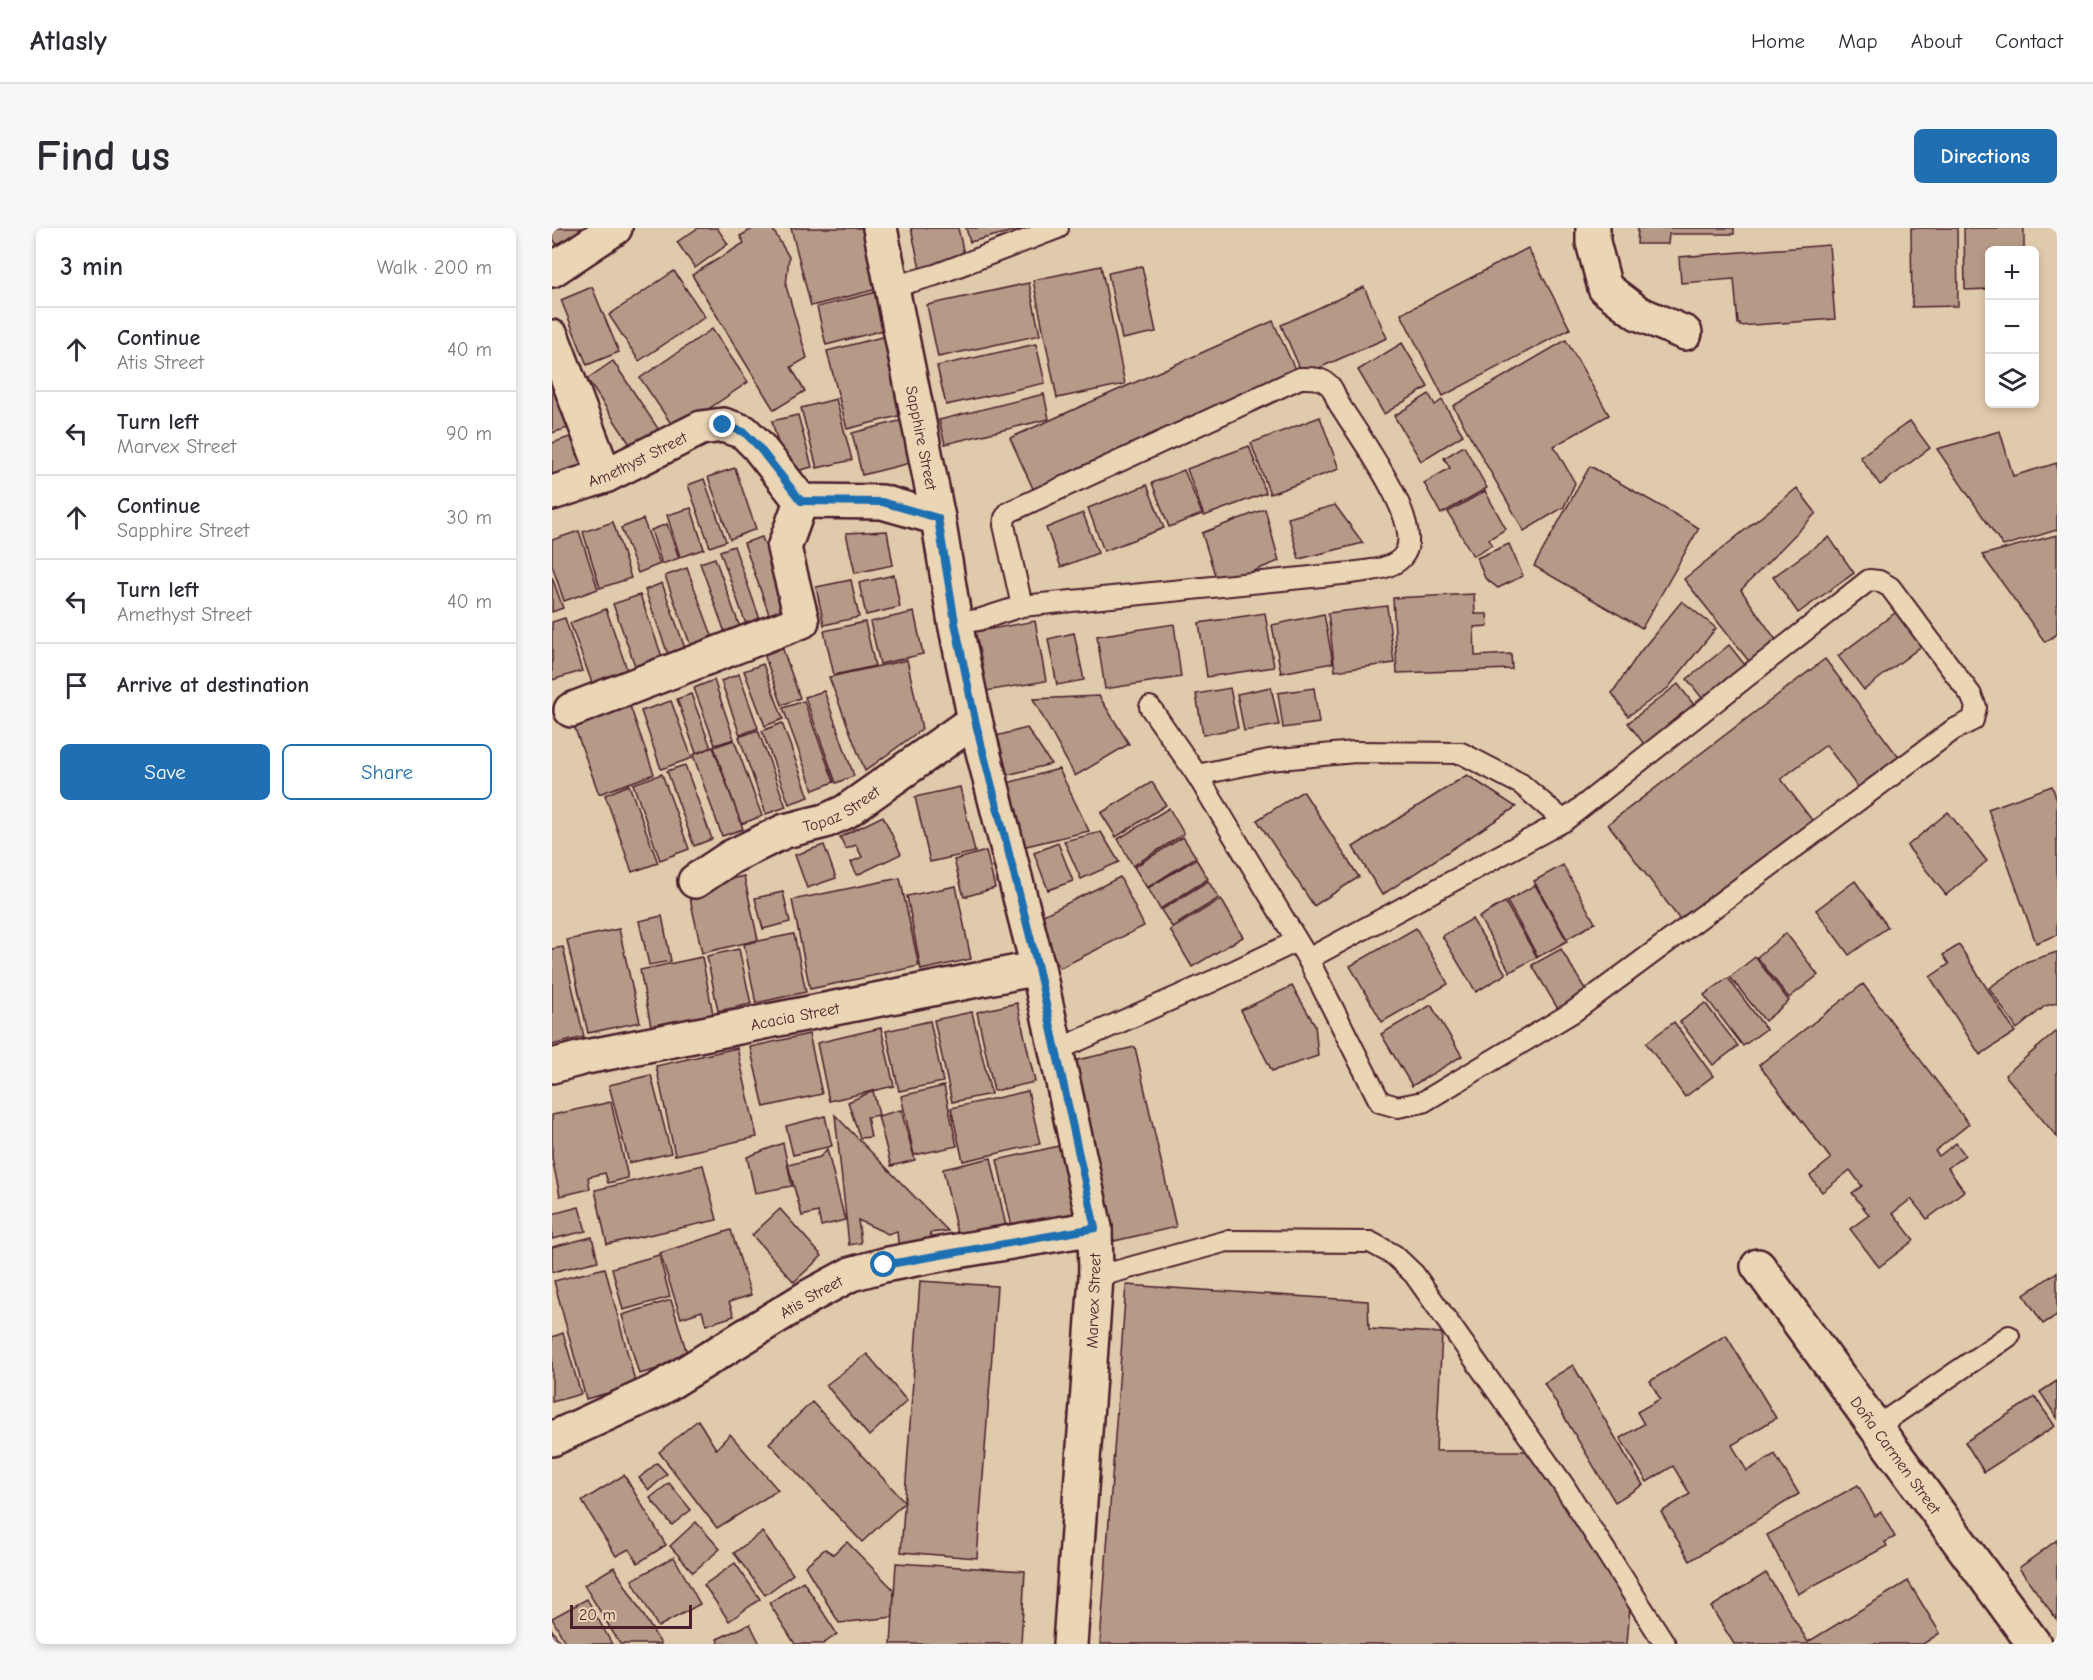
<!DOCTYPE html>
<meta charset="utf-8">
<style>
:root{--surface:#fff;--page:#f7f7f7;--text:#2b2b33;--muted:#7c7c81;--line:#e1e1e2;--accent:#1f6fb2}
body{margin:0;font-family:"Comic Neue",sans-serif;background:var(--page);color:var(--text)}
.controls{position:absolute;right:18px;top:18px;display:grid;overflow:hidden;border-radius:9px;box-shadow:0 3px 9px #0003}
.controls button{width:54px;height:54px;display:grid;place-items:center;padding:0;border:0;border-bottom:2px solid var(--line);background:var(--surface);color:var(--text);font:30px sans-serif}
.scale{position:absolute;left:18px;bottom:15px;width:122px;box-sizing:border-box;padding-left:6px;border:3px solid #4a1f2b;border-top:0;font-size:16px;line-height:21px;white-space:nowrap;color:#4a1f2b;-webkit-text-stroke:4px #ead5b4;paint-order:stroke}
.stop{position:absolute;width:18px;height:18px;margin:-14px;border:4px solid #1f6fb2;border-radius:50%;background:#fff}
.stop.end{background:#1f6fb2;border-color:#fff;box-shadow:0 2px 6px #0008}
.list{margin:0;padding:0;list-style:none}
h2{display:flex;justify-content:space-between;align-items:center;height:78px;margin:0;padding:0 24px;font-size:26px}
h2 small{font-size:20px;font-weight:400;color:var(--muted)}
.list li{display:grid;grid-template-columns:39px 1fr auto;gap:18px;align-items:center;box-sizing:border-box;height:84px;padding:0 24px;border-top:2px solid var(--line)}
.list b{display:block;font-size:22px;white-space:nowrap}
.list p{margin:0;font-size:20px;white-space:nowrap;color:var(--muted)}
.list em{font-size:20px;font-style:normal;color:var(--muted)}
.actions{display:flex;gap:12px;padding:18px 24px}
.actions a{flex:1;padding:14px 0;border:2px solid var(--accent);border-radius:9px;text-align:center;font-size:21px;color:var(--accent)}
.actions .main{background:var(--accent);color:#fff}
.icon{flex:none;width:33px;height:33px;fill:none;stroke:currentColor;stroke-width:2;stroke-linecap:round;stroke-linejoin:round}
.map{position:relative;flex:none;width:1505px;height:1416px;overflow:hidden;border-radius:9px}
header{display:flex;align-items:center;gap:36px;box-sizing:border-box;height:84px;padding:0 30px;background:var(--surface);border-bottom:2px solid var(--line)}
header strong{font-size:28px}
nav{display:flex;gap:33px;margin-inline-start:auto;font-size:21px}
.intro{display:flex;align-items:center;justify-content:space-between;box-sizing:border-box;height:144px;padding:0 36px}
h1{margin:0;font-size:42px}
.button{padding:15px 27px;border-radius:9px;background:var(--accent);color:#fff;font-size:21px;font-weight:700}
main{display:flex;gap:36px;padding:0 36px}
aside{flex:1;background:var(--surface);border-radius:9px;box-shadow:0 3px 9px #0003}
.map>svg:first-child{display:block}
.building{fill:#b69a88;stroke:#4a1f2b;stroke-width:1.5}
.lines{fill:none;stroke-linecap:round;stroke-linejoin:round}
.service-casing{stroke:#4a1f2b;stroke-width:24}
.minor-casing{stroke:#4a1f2b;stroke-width:38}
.service{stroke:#ead5b4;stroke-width:20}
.minor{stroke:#ead5b4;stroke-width:33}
.route{stroke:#1f6fb2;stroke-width:8}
.labels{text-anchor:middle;stroke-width:5;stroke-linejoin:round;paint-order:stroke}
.street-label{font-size:16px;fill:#4a1f2b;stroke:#ead5b4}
</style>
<header>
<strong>Atlasly</strong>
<nav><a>Home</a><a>Map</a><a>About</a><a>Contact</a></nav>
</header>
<div class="intro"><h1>Find us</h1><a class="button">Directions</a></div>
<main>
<aside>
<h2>3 min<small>Walk · 200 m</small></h2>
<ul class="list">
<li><svg class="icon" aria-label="ahead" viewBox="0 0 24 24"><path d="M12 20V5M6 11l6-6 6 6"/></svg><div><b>Continue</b><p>Atis Street</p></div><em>40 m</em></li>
<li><svg class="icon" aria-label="left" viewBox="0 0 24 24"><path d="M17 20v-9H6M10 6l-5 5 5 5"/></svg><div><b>Turn left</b><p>Marvex Street</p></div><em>90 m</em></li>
<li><svg class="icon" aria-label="ahead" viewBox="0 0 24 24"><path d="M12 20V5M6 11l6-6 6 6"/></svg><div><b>Continue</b><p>Sapphire Street</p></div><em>30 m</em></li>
<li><svg class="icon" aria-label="left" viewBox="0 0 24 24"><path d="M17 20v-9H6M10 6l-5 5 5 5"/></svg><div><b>Turn left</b><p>Amethyst Street</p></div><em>40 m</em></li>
<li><svg class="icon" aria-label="arrive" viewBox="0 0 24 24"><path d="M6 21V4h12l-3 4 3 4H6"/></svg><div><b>Arrive at destination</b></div></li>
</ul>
<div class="actions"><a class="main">Save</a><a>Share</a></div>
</aside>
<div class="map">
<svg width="1505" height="1416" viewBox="0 0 1505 1416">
<rect width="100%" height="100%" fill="#e0caac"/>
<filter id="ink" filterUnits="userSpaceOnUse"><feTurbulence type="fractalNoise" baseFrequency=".0167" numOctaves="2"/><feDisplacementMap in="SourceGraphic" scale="12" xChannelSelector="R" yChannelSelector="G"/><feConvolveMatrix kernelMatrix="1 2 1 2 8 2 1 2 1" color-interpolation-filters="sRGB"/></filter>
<g filter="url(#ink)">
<!-- building -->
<g class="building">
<path d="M0,0H52L10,25L0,9Z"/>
<path d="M146,0H165L176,16L143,40L125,14Z"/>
<path d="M202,0H220L237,29L234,58L255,130L239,139L253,163L222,182L140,47L192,15L188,8Z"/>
<path d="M239,0H322L337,58L259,78Z"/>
<path d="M359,0H406L413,31L368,41Z"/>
<path d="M414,0H469V1L418,14Z"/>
<path d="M1086,0H1182V6H1117L1116,16H1085Z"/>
<path d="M1359,0H1405L1406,78L1360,79Z"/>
<path d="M1412,0H1472V22H1438V61L1413,62Z"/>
<path d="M1277,17L1283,91L1188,98V96H1186L1182,51L1129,55L1127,29Z"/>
<path d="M976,20L1018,101L891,168L849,86Z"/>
<path d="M549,38L573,156L505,170L481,52Z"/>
<path d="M590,38L604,104L570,111L556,45Z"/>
<path d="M122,43L153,89L87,133L57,87Z"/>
<path d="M477,55L488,107L386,129L375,77Z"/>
<path d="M40,59L67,124L35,137L9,72Z"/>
<path d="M812,59L835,110L751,147L729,97Z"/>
<path d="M333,62L343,99L274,117L265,79Z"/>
<path d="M721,93L746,148L483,265L458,210Z"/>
<path d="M160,101L196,154L124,203L88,150Z"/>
<path d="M334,108L354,186L295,201L275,123Z"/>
<path d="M1014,112L1057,187L1002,218L1023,255L1012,279L972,303L901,178Z"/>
<path d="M850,115L876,159L832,186L806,142Z"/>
<path d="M484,116L493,155L394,177L385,138Z"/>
<path d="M61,133L107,202L81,221L35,151Z"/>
<path d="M0,153L19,199L0,205Z"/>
<path d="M492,166L497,191L393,216L387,192Z"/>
<path d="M877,166L883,177L890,172L911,207L869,233L842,188Z"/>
<path d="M284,171L300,232L265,240L249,180Z"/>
<path d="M246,187L260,239L234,246L220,193Z"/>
<path d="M768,189L787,241L718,266L699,215Z"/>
<path d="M359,190L370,232L310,247L300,205Z"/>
<path d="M1358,193L1378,220L1328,257L1308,229Z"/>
<path d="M1448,203L1461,248L1505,235V302L1451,318L1385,221Z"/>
<path d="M21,208L33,242L0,253V215Z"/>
<path d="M697,218L714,265L652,288L635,241Z"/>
<path d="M912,218L935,260L889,286L872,255L898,240L892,230Z"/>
<path d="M1038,238L1147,300L1090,400L982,338Z"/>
<path d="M183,240L204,301L178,311L156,249Z"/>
<path d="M632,242L650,286L617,299L600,255Z"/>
<path d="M152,251L174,313L158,319L136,257Z"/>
<path d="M595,257L612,300L552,323L536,280Z"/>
<path d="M1245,260L1264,285L1189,362L1229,419L1203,441L1132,351Z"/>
<path d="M933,263L954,301L937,311L940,317L921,328L896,284Z"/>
<path d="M783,277L811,315L747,331L736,290Z"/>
<path d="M139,280L152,321L128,329L115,287Z"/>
<path d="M713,281L727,333L666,357L650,305Z"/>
<path d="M531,285L546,325L509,339L494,300Z"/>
<path d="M91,291L108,336L86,345L69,300Z"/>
<path d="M61,294L79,350L48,360L31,304Z"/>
<path d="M115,296L127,330L110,336L99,302Z"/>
<path d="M27,303L46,361L12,373L0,337V312Z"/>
<path d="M335,303L341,337L303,345L294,305Z"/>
<path d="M1505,307V406L1493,414L1430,327Z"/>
<path d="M210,309L237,385L219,392L192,315Z"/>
<path d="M1277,309L1302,345L1246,385L1221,349Z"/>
<path d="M957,316L971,348L946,360L933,350L925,330Z"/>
<path d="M182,318L210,397L196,402L168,323Z"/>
<path d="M163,330L190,405L175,410L148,335Z"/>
<path d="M135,340L162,413L140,421L113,348Z"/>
<path d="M342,347L348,379L314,387L307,355Z"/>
<path d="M0,349L11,380L0,384Z"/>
<path d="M299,352L307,389L272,397L264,359Z"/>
<path d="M110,355L135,426L118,432L93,362Z"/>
<path d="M922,366L923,386H935L936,398L922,399L923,428L959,426L960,441L845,445L841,370Z"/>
<path d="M88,367L113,437L86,446L61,376Z"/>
<path d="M1130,373L1164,400L1116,460L1076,488L1060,465L1088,424Z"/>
<path d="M835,378L842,435L783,443L776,385Z"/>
<path d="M54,381L78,450L43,463L18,395Z"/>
<path d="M1347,382L1372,416L1312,462L1286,428Z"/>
<path d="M362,384L371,426L328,436L318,394Z"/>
<path d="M713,385L722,439L655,449L647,395Z"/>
<path d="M772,386L781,435L729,445L720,397Z"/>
<path d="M13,390L30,443L0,452V394Z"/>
<path d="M483,393L494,453L428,464L417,405Z"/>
<path d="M313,394L323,438L282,447L272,403Z"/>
<path d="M622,396L629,449L553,461L545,408Z"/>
<path d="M522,405L532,452L505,457L496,411Z"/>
<path d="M229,416L248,470L230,477L211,423Z"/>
<path d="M1177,417L1197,442L1154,475L1135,451Z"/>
<path d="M1273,431L1351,535L1310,565L1274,517L1229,551L1263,596L1131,696L1056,596Z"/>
<path d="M355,432L370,501L313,543L277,449Z"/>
<path d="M211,436L231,491L213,498L192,443Z"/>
<path d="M187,446L206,500L188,507L169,453Z"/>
<path d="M162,452L182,511L163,517L142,460Z"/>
<path d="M1126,456L1145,481L1095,520L1076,495Z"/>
<path d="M719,459L727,497L692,503L685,466Z"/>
<path d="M678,460L686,500L651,507L644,466Z"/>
<path d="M762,460L767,495L731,500L726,465Z"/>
<path d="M272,463L302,548L284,555L253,469Z"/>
<path d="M139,466L159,520L144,525L125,471Z"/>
<path d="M547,468L577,516L523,548L481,471Z"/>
<path d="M119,473L140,530L109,541L89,483Z"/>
<path d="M252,473L282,554L261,562L231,480Z"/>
<path d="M78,478L102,546L47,566L22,498Z"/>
<path d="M230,495L257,569L237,576L210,503Z"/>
<path d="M475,500L499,536L455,547L444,508Z"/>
<path d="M206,502L234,579L214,586L187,509Z"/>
<path d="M182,512L210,588L189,596L162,519Z"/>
<path d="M161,519L191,601L170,608L141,527Z"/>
<path d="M133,537L160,611L142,618L115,543Z"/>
<path d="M507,541L537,603L470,619L455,555Z"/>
<path d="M110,546L137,621L108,632L81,556Z"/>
<path d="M915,547L964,579L830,667L801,619Z"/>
<path d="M600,554L614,577L564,609L549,585Z"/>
<path d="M77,557L106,635L80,644L53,567Z"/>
<path d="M1500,558L1505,572V707L1484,715L1436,581Z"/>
<path d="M408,559L423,624L378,634L363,569Z"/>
<path d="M751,563L807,649L762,678L705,592Z"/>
<path d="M617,580L632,606L581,638L566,611Z"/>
<path d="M1396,584L1435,633L1394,667L1355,618Z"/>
<path d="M331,588L349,626L305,647L299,634L310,629L304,617L294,621L288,609Z"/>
<path d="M549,604L567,634L529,651L512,613Z"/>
<path d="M631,609L644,629L595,660L582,639Z"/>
<path d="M506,615L521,653L496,662L482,625Z"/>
<path d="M272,617L284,650L255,660L243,627Z"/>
<path d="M434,623L443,660L412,669L402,632Z"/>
<path d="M644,631L656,651L608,681L596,660Z"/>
<path d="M1011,637L1043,695L1015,711L982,653Z"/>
<path d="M192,648L206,712L150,725L136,661Z"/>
<path d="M568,649L592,698L508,740L483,691Z"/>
<path d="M348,650L367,738L258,761L240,672Z"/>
<path d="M656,653L667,670L620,699L609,682Z"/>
<path d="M1303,653L1336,699L1297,727L1264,682Z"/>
<path d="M983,657L1015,713L986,729L955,673Z"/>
<path d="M404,658L419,731L369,742L355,668Z"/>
<path d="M231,664L238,694L211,701L203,670Z"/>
<path d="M669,671L691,709L640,739L618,702Z"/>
<path d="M953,674L985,729L958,744L927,689Z"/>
<path d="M110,688L119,733L97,737L87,693Z"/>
<path d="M920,691L954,746L924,764L890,708Z"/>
<path d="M864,700L896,756L830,794L798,738Z"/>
<path d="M67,701L88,794L36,805L15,712Z"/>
<path d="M1234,705L1266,747L1237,770L1205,729Z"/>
<path d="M242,706L254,764L204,775L192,716Z"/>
<path d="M1407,717L1463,804L1428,827L1378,749L1397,736L1391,727Z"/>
<path d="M11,719L32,809L0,817V721Z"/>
<path d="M187,721L199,776L166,783L155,728Z"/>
<path d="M1009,721L1039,771L1010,788L980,737Z"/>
<path d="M1505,724V775L1493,778L1465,801L1437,760L1474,734Z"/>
<path d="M150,729L161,786L99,798L88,742Z"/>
<path d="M1203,729L1237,773L1213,793L1178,749Z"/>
<path d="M1176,750L1214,801L1191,818L1152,767Z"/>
<path d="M1311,756L1417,896L1383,923L1387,928L1404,915L1413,927L1396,940L1412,963L1375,991L1359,971L1341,985L1362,1012L1327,1039L1298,1001L1317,987L1300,965L1310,958L1298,942L1270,964L1258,948L1279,931L1207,837Z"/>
<path d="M740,758L763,797L766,828L720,843L689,782Z"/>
<path d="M465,775L483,854L442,863L425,784Z"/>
<path d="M1153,775L1186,818L1161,837L1128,794Z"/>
<path d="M879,777L910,828L860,858L829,806Z"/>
<path d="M420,784L439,866L400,874L382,792Z"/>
<path d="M378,793L391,854L347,863L334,803Z"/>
<path d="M1122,794L1161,848L1133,869L1094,815Z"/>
<path d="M329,800L342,858L277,873L265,815Z"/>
<path d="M1505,803V909L1453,847Z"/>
<path d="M257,806L270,866L212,879L198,819Z"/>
<path d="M583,819L624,999L562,1013L521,833Z"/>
<path d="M185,820L205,909L123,927L104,838Z"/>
<path d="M99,847L119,925L77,935L57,857Z"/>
<path d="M392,858L405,918L362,927L349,868Z"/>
<path d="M321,863L327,887L315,889L319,909L308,910L296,874Z"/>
<path d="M476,863L488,916L411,933L399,880Z"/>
<path d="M59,874L76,950L56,955L53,945L36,949L38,961L8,968L0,930V887Z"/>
<path d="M349,882L363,932L339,938L326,888Z"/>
<path d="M283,887L396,1003L378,1005L381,1016L347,1025L345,1003L336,1006L306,992L309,1015L297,1017Z"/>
<path d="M273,888L280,918L241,927L234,898Z"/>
<path d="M231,915L240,958L203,965L195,929Z"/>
<path d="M507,918L524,994L462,1008L445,932Z"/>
<path d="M275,921L293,992L269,998L266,984L250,988L236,937L268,929Z"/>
<path d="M439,930L455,1003L407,1014L391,941Z"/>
<path d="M151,937L165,992L55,1016L43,962Z"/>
<path d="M27,979L34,1003L0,1011V986Z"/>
<path d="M228,981L270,1028L242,1054L200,1007Z"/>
<path d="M179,1002L199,1067L177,1074L182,1088L154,1097L150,1083L129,1090L108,1025Z"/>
<path d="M40,1009L46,1033L0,1044V1019Z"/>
<path d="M107,1027L118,1069L71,1082L60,1040Z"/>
<path d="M53,1040L84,1157L34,1171L2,1053Z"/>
<path d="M1505,1044V1087L1491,1096L1472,1067Z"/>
<path d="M368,1053L445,1058L425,1330L349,1324Z"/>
<path d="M574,1057L816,1073L817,1101L890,1105L884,1223H982L1078,1378L1075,1416H548Z"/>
<path d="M119,1072L137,1132L87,1146L70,1087Z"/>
<path d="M11,1105L29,1166L0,1174V1109Z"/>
<path d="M1174,1107L1224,1190L1180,1217L1195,1243L1223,1226L1247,1266L1138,1333L1109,1284L1138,1266L1121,1238L1095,1254L1068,1210L1092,1196L1085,1184L1108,1171L1098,1153Z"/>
<path d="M315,1126L355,1173L317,1208L274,1157Z"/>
<path d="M1021,1137L1091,1257L1063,1274L992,1155Z"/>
<path d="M1505,1153V1190L1488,1164Z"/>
<path d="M1483,1169L1503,1198L1432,1244L1413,1214Z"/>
<path d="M260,1174L353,1274L310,1314L217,1215Z"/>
<path d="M146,1192L164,1221L178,1206L226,1262L165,1300L107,1224Z"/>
<path d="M105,1235L115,1246L97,1262L87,1250Z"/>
<path d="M72,1247L114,1317L86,1335L77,1321L64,1328L30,1273Z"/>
<path d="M117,1255L139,1282L120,1297L98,1270Z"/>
<path d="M1306,1257L1323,1288L1329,1284L1343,1309L1333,1314L1335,1318L1246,1366L1215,1307Z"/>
<path d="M144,1294L168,1321L141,1344L118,1318Z"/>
<path d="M210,1304L241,1346L213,1367L182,1325Z"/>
<path d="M1505,1312V1392L1467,1340Z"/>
<path d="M295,1314L342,1362L341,1389L287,1395L253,1338L273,1321L281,1326Z"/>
<path d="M122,1329L148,1376L106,1399L80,1352Z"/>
<path d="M183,1335L208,1371L177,1393L152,1357Z"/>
<path d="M344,1335L473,1343L469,1416H339Z"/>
<path d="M62,1339L109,1416H68L32,1357Z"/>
<path d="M1214,1345L1256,1414L1356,1353L1388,1405L1371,1416H1182L1159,1379Z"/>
<path d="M251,1353L285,1406L271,1416H243L217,1375Z"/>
<path d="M35,1371L60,1416H14L0,1390Z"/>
<path d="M198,1396L208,1416H167L165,1411Z"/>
<path d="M0,1402L8,1414L4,1416H0Z"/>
</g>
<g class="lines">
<!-- service casing -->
<g class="service-casing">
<g id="service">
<path d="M340,59L383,47L506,0"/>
<path d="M403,395L426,392L470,378L799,345C816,342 844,342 853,325C872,293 803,203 786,174C784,170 782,162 778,158C770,149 759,150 748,150L457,284L453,290L452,297L470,378"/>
<path d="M598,479L645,547L756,731L828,874L846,879L871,874L1021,784L1401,502L1421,492L1424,479L1419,467L1338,359L1327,353L1317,352L1012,593L756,731"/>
<path d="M645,547L717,532L803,524L909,525L969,556L1012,593"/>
<path d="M505,822L661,753L745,713"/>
<path d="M544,1049L675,1013L818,1014L842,1027L862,1046L1010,1255L1113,1416"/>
<path d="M1324,1199L1457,1108"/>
</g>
</g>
<!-- minor casing -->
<g class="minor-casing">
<g id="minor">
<path id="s1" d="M328,0L386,290L403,395L423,492L486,740L543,1000L544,1049L518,1416"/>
<path d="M1041,0V14L1053,60L1086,85L1133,105"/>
<path d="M0,42L63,0"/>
<path d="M0,109L53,248"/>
<path id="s2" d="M0,265L53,248L149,200L171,197L192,204L205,217L249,273L330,274L386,290"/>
<path d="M19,482L250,393L232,320L249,273"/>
<path id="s3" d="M143,653L179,629L220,609L233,603L273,593L293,584L423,492"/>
<path id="s4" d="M0,838L34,829L486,740"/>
<path id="s5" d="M1206,1038L1482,1416"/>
<path id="s6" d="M0,1211L104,1163L258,1068L299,1046L332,1037L399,1024L543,1000"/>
</g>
</g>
<!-- service -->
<use href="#service" class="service"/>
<!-- minor -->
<use href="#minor" class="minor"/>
</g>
</g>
<g class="lines" filter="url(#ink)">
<!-- route -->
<path class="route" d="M171,197L192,204L205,217L249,273L330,274L386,290L403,395L423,492L486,740L543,1000L332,1037"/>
</g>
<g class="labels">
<!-- street labels -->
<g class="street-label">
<text dy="6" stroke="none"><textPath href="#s1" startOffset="214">Sapphire Street</textPath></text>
<text dy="6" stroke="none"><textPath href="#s2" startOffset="92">Amethyst Street</textPath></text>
<text dy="6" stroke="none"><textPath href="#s3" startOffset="164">Topaz Street</textPath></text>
<text dy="6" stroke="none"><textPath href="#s4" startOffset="248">Acacia Street</textPath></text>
<text dy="6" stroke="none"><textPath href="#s6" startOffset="296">Atis Street</textPath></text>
<text transform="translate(541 1073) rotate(-88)" y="6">Marvex Street</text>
<text dy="6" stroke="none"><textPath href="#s5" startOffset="234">Doña Carmen Street</textPath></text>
</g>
</g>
</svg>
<div class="controls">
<button>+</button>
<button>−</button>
<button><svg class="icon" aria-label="layers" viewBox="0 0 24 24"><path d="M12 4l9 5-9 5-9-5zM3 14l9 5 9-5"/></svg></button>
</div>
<div class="scale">20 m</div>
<div class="stop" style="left:332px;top:1037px"></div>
<div class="stop end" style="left:171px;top:197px"></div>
</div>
</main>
